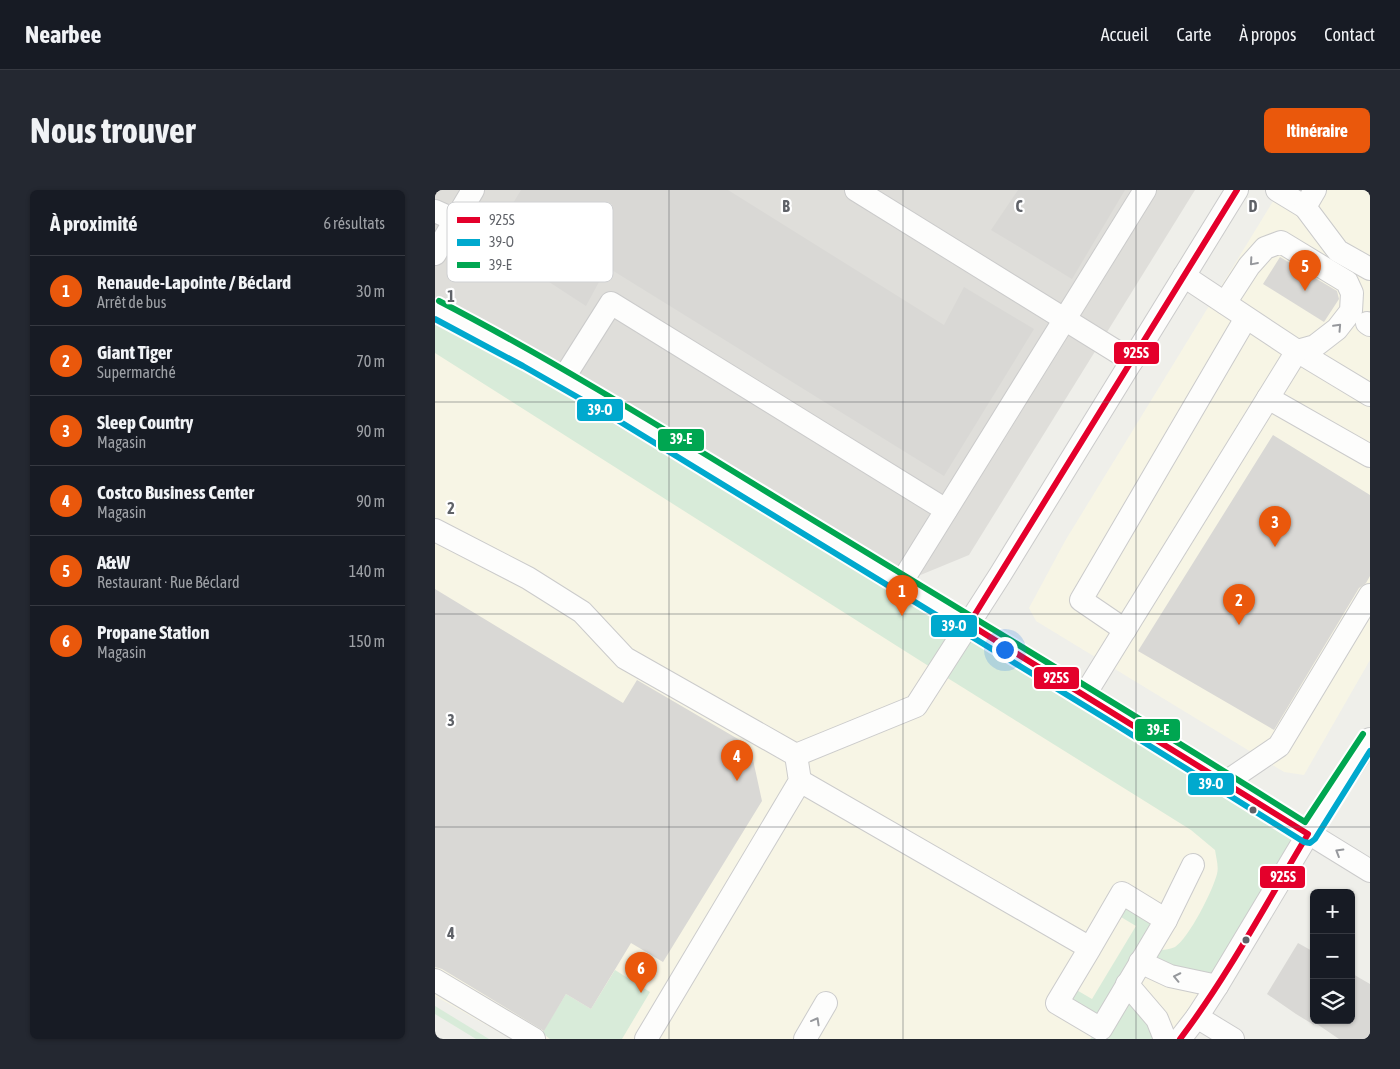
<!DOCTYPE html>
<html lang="fr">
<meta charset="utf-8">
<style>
:root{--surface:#171b24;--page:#242831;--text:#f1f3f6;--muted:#9ea1a6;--line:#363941;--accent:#ea580c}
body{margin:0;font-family:"Asap Condensed",sans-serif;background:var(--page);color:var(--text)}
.controls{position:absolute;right:15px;bottom:15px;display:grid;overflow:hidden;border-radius:8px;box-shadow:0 1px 4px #0004}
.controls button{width:45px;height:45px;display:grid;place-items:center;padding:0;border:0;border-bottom:1px solid var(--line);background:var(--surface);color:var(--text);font:25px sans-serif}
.you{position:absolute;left:569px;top:459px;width:18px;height:18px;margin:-12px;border:4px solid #fff;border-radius:50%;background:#1a73e8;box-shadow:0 0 0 8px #1a73e833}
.badge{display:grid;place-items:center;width:32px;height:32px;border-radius:50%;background:var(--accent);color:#fff;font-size:16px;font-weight:700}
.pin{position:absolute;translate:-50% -41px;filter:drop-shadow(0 1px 2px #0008)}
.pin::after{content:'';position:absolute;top:26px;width:18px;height:15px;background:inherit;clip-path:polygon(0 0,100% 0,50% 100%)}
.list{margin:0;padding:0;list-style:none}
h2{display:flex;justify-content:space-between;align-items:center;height:65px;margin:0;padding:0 20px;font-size:21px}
h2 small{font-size:16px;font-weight:400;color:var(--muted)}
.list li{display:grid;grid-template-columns:32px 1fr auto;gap:15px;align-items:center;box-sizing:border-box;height:70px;padding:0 20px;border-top:1px solid var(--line)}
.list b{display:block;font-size:19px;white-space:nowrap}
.list p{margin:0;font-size:16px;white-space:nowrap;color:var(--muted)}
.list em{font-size:16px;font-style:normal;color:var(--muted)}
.icon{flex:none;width:28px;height:28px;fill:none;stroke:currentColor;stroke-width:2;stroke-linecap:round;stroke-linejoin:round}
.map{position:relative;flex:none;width:935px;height:849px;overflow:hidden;border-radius:8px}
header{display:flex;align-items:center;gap:30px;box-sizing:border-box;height:70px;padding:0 25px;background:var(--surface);border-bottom:1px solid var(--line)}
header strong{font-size:24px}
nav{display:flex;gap:28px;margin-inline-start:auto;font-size:18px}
.intro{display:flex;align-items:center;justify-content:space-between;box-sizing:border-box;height:120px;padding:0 30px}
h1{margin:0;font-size:35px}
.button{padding:12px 22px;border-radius:8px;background:var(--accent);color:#fff;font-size:18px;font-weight:700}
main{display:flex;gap:30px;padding:0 30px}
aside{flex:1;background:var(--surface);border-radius:8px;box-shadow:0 1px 4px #0004}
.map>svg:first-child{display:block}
.commercial{fill:#f7f5e5}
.industrial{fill:#dfdeda}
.green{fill:#d8ebd9}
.building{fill:#d9d8d5}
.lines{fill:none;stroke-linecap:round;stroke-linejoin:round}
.minor-casing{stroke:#cbcbcb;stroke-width:24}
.minor{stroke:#fdfdfc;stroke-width:22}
.bus-1-casing{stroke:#fff;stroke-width:10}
.bus-2-casing{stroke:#fff;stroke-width:10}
.bus-3-casing{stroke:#fff;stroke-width:10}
.bus-1{stroke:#e4002b;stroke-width:6}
.bus-2{stroke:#00a9ce;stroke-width:6}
.bus-3{stroke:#00a651;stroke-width:6}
.oneway{stroke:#96989c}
.grid{fill:none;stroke:#5f6268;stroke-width:1;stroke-opacity:0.55}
.bus-dot{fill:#5f6268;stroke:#fff;stroke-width:2}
.key{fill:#fff;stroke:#cfd0d2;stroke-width:1}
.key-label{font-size:14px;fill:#5f6268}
.grid-label{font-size:16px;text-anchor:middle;font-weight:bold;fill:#5f6268;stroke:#fff;stroke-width:4.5;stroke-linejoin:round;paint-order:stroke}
.line-badge{stroke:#fff;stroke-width:2}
.badge-label{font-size:14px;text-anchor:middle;font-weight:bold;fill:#fff}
</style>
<header>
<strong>Nearbee</strong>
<nav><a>Accueil</a><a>Carte</a><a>À propos</a><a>Contact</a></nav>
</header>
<div class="intro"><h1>Nous trouver</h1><a class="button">Itinéraire</a></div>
<main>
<aside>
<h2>À proximité<small>6 résultats</small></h2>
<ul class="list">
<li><span class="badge">1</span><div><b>Renaude-Lapointe / Béclard</b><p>Arrêt de bus</p></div><em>30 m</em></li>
<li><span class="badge">2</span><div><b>Giant Tiger</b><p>Supermarché</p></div><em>70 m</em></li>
<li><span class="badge">3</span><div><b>Sleep Country</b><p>Magasin</p></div><em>90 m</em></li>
<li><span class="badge">4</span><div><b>Costco Business Center</b><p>Magasin</p></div><em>90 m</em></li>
<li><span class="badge">5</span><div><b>A&amp;W</b><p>Restaurant · Rue Béclard</p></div><em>140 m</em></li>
<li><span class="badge">6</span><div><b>Propane Station</b><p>Magasin</p></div><em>150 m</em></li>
</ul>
</aside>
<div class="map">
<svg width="935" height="849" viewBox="0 0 935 849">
<rect width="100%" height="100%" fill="#efefea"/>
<!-- commercial -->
<g class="commercial">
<path d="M845,0H935V470L869,585L849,582L601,431L594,418L630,351Z"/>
<path d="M0,120L873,644L745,849H76L0,806Z"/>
</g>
<!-- industrial -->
<path class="industrial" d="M0,0H760L534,365L466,393L0,120Z"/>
<!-- green -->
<g class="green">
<path d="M0,120L873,644L782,796L705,773L692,794L730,849H655L665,839L622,813L633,795L657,809L701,736L676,721L687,703L731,730L713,760C722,760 732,761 740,757C754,748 778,700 782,684C784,677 781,667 780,660L756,640L503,482L0,163Z"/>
<path d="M180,780L215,802L187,849H115L107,843L131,804L156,819Z"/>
<path d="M0,816L54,849H41L0,824Z"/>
</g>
<!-- building -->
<g class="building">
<path d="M86,0H293L509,135L529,97L599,139L509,286L172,77L151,116L54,53Z"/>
<path d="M583,0H690L637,89L556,40Z"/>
<path d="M845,67L902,101L904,109L889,132L828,94Z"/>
<path d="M838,245L935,305V386L931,393L924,398L839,540L703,461Z"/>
<path d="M0,399L188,513L202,490L315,556L327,611L228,772L196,753L156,819L131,804L109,841L7,779L0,777Z"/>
<path d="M863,753L879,762V830H916V783L935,794V849H904L879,832V835L861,824L832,804Z"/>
</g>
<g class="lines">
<!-- minor casing -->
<g class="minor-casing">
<g id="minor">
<path d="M421,0L697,171"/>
<path d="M842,0L870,17L880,0"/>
<path d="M870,17L903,61L935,79"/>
<path d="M0,21L20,30"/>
<path d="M0,64L38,0"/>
<path d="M790,113L814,76L830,58L846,52L912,92L917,103L916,121L902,139L880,156L862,161"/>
<path d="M0,119L48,143L128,189L534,434L935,681"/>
<path d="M932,133L935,135"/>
<path d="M862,161L935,205"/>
<path d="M128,189L176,113L511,320"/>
<path d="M833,208L935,266"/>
<path d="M0,340L93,388L147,422L190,468L361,565L365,591L211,849"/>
<path d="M466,393L710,0"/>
<path d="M690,440L646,410L811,128"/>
<path d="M649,506L862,161L749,86"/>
<path d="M361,565L481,516L565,385L802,0"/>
<path d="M365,591L655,758L687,703L731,730L666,839L622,813L655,758"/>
<path d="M791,592L844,556L935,405"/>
<path d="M731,730L758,675"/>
<path d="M705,772L735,786L782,796"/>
<path d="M0,790L99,849"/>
<path d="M692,794L722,829L730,849"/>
<path d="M762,827L798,849"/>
<path d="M370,849L391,813"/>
<path d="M745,849L762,827L782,796L873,644L935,549"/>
</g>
</g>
<!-- minor -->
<use href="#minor" class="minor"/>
<!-- bus-1 casing -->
<g class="bus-1-casing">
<path id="bus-1" d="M745,849C793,786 832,712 873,644L534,434L802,0"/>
</g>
<!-- bus-2 casing -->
<g class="bus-2-casing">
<path id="bus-2" d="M0,129L88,176L179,228L678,533L869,652L875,653L880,649L935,561"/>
</g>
<!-- bus-3 casing -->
<g class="bus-3-casing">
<path id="bus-3" d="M4,111C129,176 248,251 368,324C536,426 704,527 870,632L928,544"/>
</g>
<!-- bus-1 -->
<use href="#bus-1" class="bus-1"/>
<!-- bus-2 -->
<use href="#bus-2" class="bus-2"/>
<!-- bus-3 -->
<use href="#bus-3" class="bus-3"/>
</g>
<!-- one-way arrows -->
<defs><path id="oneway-chevron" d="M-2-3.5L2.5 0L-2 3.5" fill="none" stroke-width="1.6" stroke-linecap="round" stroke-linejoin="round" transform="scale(1.25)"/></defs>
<g class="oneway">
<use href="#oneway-chevron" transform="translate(818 72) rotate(131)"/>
<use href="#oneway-chevron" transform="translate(903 137) rotate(-47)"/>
<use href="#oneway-chevron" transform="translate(904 662) rotate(-149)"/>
<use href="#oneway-chevron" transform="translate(742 787) rotate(-168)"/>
<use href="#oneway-chevron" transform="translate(381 831) rotate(-61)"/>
</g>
<!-- grid -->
<path class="grid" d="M234,0V849M468,0V849M701,0V849M0,212H935M0,424H935M0,637H935"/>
<!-- markers -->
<g class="bus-dot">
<circle cx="818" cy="620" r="4.5"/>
<circle cx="811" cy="750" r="4.5"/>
</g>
<!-- legend -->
<rect x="12" y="12" width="166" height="80" rx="8" class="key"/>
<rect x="22" y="27" width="23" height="6" fill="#e4002b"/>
<rect x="22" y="49" width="23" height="7" fill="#00a9ce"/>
<rect x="22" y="72" width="23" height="6" fill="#00a651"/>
<g class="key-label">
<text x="54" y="35">925S</text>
<text x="54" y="57">39-O</text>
<text x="54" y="80">39-E</text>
</g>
<g class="grid-label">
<text x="351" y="22">B</text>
<text x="584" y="22">C</text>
<text x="818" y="22">D</text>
<text x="16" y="112">1</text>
<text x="16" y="324">2</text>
<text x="16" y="536">3</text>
<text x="16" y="749">4</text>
</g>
<g class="line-badge">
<rect x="678" y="151" width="47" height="24" rx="5" fill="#e4002b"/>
<rect x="141" y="208" width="48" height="24" rx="5" fill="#00a9ce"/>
<rect x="222" y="238" width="48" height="24" rx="5" fill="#00a651"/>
<rect x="495" y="424" width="48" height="24" rx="5" fill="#00a9ce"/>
<rect x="598" y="476" width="47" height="24" rx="5" fill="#e4002b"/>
<rect x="699" y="528" width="47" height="24" rx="5" fill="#00a651"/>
<rect x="752" y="582" width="48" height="24" rx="5" fill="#00a9ce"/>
<rect x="824" y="675" width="47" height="24" rx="5" fill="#e4002b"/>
</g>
<g class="badge-label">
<text x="701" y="168">925S</text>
<text x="165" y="225">39-O</text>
<text x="246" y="254">39-E</text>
<text x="519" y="441">39-O</text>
<text x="621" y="493">925S</text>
<text x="723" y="545">39-E</text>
<text x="776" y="599">39-O</text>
<text x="848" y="692">925S</text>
</g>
</svg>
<div class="controls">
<button>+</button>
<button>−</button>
<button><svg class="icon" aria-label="layers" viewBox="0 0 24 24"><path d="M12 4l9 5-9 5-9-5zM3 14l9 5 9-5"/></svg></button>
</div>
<div class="you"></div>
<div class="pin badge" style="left:467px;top:426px">1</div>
<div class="pin badge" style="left:804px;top:435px">2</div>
<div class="pin badge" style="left:840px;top:357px">3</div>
<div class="pin badge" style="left:302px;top:591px">4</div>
<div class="pin badge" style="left:870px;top:101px">5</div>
<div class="pin badge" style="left:206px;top:803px">6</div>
</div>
</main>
